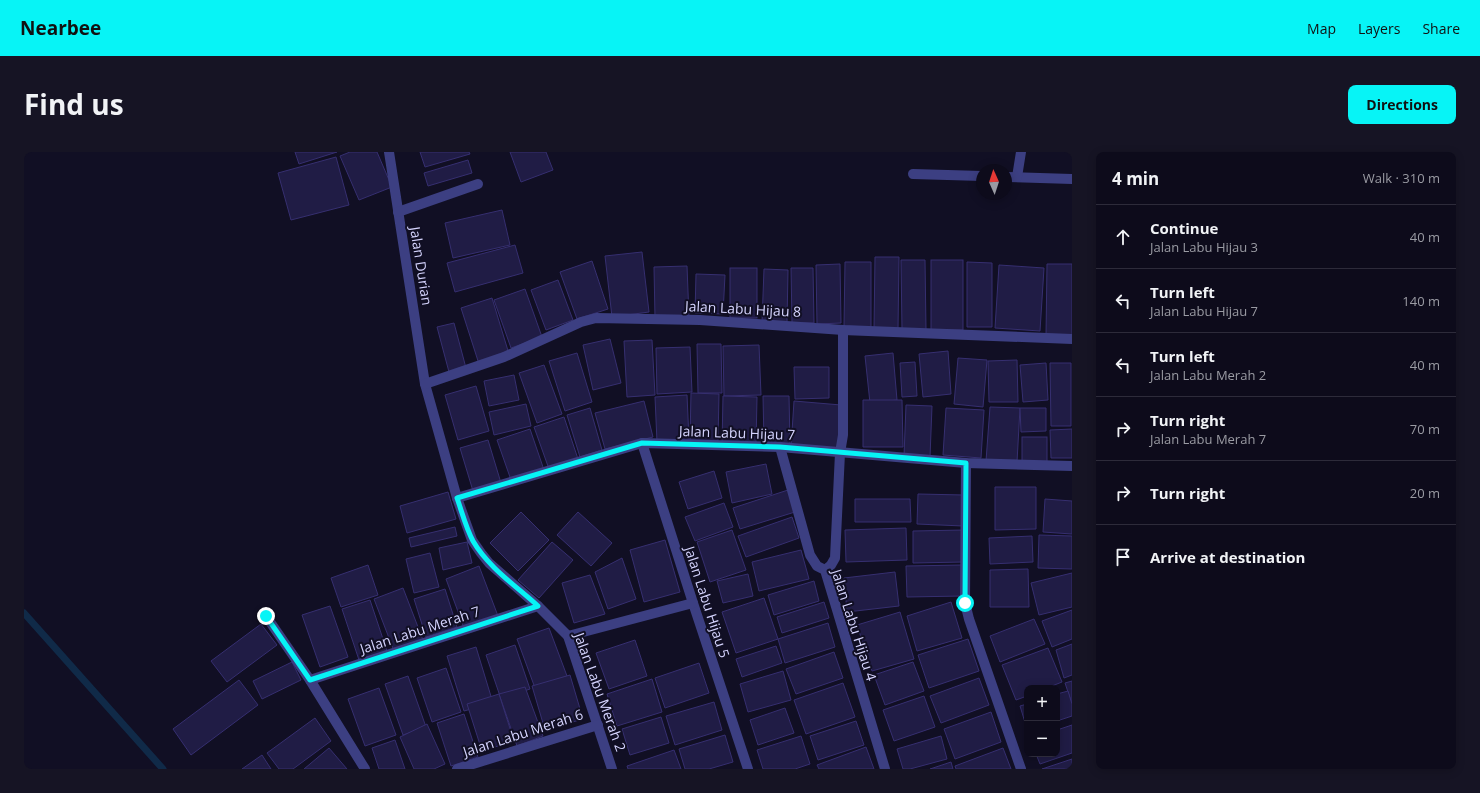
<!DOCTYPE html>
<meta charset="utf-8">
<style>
:root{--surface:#0d0b1b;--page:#161424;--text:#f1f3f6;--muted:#9a9ba3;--line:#2d2b3a;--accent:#07f4f6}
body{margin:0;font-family:"Open Sans",sans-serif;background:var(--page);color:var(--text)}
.controls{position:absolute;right:12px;bottom:12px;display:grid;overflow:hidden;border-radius:8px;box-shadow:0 2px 10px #0003}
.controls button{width:36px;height:36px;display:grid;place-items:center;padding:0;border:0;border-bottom:1px solid var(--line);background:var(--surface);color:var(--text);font:20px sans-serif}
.compass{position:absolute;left:952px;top:12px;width:36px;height:36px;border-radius:50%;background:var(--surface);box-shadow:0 2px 10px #0003;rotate:357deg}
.stop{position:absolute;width:12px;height:12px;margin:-9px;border:3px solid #07f4f6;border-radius:50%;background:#fff}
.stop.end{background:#07f4f6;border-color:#fff;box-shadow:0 1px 4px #0008}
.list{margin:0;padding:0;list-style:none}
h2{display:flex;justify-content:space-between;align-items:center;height:52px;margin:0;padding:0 16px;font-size:17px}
h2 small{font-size:13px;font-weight:400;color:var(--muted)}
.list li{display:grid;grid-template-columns:26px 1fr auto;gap:12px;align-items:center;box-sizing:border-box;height:64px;padding:0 16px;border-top:1px solid var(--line)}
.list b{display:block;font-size:15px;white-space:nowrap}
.list p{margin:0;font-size:13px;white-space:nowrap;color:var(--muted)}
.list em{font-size:13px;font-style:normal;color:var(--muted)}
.icon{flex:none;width:22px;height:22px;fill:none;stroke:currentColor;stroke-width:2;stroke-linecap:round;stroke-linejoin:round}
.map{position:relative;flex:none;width:1048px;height:617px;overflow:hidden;border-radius:8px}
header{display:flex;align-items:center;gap:24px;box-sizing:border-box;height:56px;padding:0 20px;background:var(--accent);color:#111}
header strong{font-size:19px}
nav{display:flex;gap:22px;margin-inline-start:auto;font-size:14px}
.intro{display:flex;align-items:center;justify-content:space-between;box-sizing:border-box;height:96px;padding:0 24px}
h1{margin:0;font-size:28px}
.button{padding:10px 18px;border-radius:8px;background:var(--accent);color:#111;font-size:14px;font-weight:700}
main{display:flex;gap:24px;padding:0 24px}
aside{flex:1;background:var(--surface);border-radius:8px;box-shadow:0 2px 10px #0003}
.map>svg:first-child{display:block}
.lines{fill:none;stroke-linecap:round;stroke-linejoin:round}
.stream{stroke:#102a48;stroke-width:7}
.building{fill:#201c45;stroke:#362f70}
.minor{stroke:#3c3f82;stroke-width:10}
.route{stroke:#07f4f6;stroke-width:5}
.labels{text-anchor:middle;stroke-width:4;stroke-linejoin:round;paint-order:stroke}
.street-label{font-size:14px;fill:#d5d4fe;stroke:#110f24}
</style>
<header>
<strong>Nearbee</strong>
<nav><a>Map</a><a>Layers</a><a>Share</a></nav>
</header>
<div class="intro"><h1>Find us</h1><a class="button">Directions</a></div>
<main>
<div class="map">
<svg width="1048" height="617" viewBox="0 0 1048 617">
<rect width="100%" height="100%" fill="#110f24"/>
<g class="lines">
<!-- stream -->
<path class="stream" d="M0,461L139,617"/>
</g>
<!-- building -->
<g class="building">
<path d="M271,0H313L275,12Z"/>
<path d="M326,0H353L368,35L335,48L316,4Z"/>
<path d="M396,0H445L446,2L401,15Z"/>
<path d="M486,0H522L529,18L497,30Z"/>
<path d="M312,5L325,53L267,68L254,21Z"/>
<path d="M444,8L448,21L404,34L400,21Z"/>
<path d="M478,58L486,93L429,106L421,71Z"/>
<path d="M491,93L499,121L431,140L423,111Z"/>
<path d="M618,100L625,160L588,165L581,104Z"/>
<path d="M851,105H875L874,177H850Z"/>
<path d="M877,108H901L902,178H878Z"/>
<rect x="907" y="108" width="32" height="70"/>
<path d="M568,109L584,157L553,167L536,120Z"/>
<path d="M821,110H847V175L820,174Z"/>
<path d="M943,110L968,111V175H943Z"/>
<path d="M816,112L817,171L793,172L792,113Z"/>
<path d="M1023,112H1048V184H1022Z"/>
<path d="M975,113L1020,116L1016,179L971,176Z"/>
<path d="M663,114L665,165L631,166L630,115Z"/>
<rect x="706" y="116" width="27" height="50"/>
<path d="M767,116H789L790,171H768Z"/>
<path d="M740,117L764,118L763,171L738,170Z"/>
<path d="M672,122L701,123L699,162L671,161Z"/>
<path d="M534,128L549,168L522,178L507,138Z"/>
<path d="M501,137L518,185L487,196L470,148Z"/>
<path d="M468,146L485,202L455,212L437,156Z"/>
<path d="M430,171L442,216L425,220L413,175Z"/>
<path d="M586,187L597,231L569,238L559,193Z"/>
<path d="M628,188L631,243L603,245L600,189Z"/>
<path d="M673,192H697L698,241H674Z"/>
<path d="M735,193L737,243L700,244L699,194Z"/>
<path d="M666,195L668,240L633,242L632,196Z"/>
<path d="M924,199L927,242L899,245L895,202Z"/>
<path d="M553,201L568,250L541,259L525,209Z"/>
<path d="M869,201L873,248L846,251L841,204Z"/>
<path d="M934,206L963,208L959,255L930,252Z"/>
<path d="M993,208L994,250H965L964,209Z"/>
<path d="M891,210L893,244L878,245L876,211Z"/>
<path d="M1022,211L1024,248L999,250L996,213Z"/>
<path d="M1026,211H1047V274H1027Z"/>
<path d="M520,213L538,262L513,271L495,221Z"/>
<path d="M770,215H805V246L771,247Z"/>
<path d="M490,223L495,248L465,254L460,229Z"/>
<path d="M452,234L465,279L434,288L421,243Z"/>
<path d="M667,241L695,242L694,289L666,288Z"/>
<path d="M663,243L665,288L633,290L631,245Z"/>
<path d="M699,244L733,245L732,293H698Z"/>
<path d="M739,244H765L766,292H740Z"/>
<path d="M839,248H878L879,295H839Z"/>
<path d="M620,249L629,285L581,297L571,261Z"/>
<path d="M770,249L817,253L814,298L767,295Z"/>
<path d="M502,252L507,274L470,283L465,260Z"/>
<path d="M882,253L908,254L906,305L880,304Z"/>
<path d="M966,255L996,256L993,310L962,309Z"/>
<path d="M566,256L578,298L556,305L543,263Z"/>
<path d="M922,256L960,258L957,306L919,303Z"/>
<path d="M996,256H1022V279L997,280Z"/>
<path d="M540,265L554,307L525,317L510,275Z"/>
<path d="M506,277L520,318L487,328L473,288Z"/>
<path d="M1048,277V306H1027L1026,278Z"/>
<rect x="998" y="285" width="25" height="26"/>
<path d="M464,288L477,331L449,339L436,296Z"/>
<path d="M742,312L748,342L708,351L702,320Z"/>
<path d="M690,319L698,346L664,357L655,330Z"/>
<path d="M971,335H1012V377L971,378Z"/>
<path d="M764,338L771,360L716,377L709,356Z"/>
<path d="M424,340L432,367L383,381L376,354Z"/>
<path d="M894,342L940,343L939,374L893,372Z"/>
<path d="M831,347H886L887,370H831Z"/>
<path d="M1021,347L1048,349V382L1019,380Z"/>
<path d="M700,351L709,375L671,389L661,365Z"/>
<path d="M497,360L525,388L494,419L466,391Z"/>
<path d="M554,360L588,391L567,414L533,383Z"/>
<path d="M768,365L775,386L722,405L714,384Z"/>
<path d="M431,375L433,384L387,395L385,386Z"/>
<path d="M882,376L883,408L822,410L821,378Z"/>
<path d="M708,378L722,418L686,430L673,390Z"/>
<path d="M940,378V410L889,411V379Z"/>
<path d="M1015,383L1048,384V417L1014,416Z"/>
<path d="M1008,384L1009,410L966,412L965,386Z"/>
<path d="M641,388L656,440L620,450L606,398Z"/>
<path d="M443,390L448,411L419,418L415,396Z"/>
<path d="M528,390L549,408L515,446L494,428Z"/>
<path d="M777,398L785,427L735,439L728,410Z"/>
<path d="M406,401L415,435L390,441L382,407Z"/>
<path d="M598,406L612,447L584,457L571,420Z"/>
<path d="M344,413L354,443L317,455L307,426Z"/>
<path d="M938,413L939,444L883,445L882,414Z"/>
<path d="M455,414L474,464L440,476L422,427Z"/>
<path d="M1004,417L1005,455H966V418Z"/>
<path d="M871,420L875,454L823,460L820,426Z"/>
<path d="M1048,421V455L1015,463L1007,431Z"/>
<path d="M724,422L729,444L699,451L693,429Z"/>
<path d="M566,423L581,462L550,471L538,431Z"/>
<path d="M790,429L795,449L750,463L744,443Z"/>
<path d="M379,436L399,488L370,499L350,447Z"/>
<path d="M421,437L433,475L402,485L390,447Z"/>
<path d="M740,446L754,487L712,501L698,460Z"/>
<path d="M346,448L364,502L336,511L318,457Z"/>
<path d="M800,450L805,466L758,481L753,465Z"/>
<path d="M927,450L938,486L893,499L883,464Z"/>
<path d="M306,454L324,505L296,515L278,463Z"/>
<path d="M1048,458V487L1028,495L1018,469Z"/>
<path d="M876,460L890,507L848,519L833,473Z"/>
<path d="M1010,467L1021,492L976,510L966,484Z"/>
<path d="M804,471L811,495L761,511L754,487Z"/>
<path d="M237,472L253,493L203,530L187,509Z"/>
<path d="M525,476L543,524L511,536L493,487Z"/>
<path d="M944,487L955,519L905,536L894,503Z"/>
<path d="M611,488L623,524L585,537L572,501Z"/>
<path d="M1048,492V523L1040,526L1032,498Z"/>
<path d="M491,493L506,537L477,547L462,503Z"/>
<path d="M752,494L758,511L718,525L712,507Z"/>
<path d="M452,495L469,551L440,559L423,504Z"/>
<path d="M1024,496L1038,530L1023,536H1003V544L992,548L978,513Z"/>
<path d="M810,500L819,526L772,542L762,517Z"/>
<path d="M268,510L277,528L238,547L229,529Z"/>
<path d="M889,510L900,539L861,553L850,523Z"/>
<path d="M675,511L685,541L641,556L631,526Z"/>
<path d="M422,516L437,560L408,570L393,526Z"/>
<path d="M759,519L767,548L724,560L716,532Z"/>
<path d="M546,523L559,567L521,578L508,534Z"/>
<path d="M384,524L402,575L379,583L361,532Z"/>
<path d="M955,526L965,553L917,571L906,544Z"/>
<path d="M628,527L638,560L593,574L583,542Z"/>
<path d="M215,528L234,553L167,603L149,577Z"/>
<path d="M1048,529V552L1041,531Z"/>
<path d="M819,531L831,565L782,582L770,548Z"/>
<path d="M501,535L519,584L493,594L475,542Z"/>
<path d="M355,536L372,583L341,594L324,547Z"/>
<path d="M1044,539L1048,552V564L1033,569V542Z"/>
<path d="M475,542L490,589L458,599L443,552Z"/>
<path d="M900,544L911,575L870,589L859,558Z"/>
<path d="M690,550L698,578L651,593L642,564Z"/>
<path d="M1003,552V577L996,554Z"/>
<path d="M761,556L770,581L734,593L726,568Z"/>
<path d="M967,560L977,590L931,607L920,577Z"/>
<path d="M440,562L454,605L427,614L413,571Z"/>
<path d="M637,565L645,591L606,603L598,577Z"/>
<path d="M291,566L307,589L269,617H255L243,601Z"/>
<path d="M832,569L840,593L794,608L786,584Z"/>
<path d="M403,572L421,612L410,617H390L376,585Z"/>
<path d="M1048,573V601L1016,612L1012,602H1033V578Z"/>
<path d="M701,583L709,610L685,617H661L655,597Z"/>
<path d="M777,584L786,612L771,617H739L733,598Z"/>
<path d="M917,584L923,607L886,617H879L873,597Z"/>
<path d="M371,588L381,617H355L348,596Z"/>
<path d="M842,595L850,617H795L793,613Z"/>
<path d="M305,596L323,617H280Z"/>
<path d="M979,596L987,617H932L931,614Z"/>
<path d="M650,598L657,617H604L603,614Z"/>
<path d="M238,603L247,617H218Z"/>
<path d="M1048,607V617H1018Z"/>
<path d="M927,610L929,617H906Z"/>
</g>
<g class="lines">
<!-- minor -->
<g class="minor">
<path d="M365,0L401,232L433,346L448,388L457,401L465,411L514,454L544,484L588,617"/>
<path d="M889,22L958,24"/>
<path d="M982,25L1048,27"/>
<path d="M993,25L997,0"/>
<path d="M374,60L454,32"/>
<path d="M401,232L480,205L557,170L572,166L676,168L819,178L1048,187"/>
<path d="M618,291L669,451L724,617"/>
<path d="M756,295L786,403L793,414L801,418L861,617"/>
<path d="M942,311L941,451L945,467L997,617"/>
<path d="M433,346L618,291L756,295L942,311L1048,314"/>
<path d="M801,418L807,413L811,406L816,301L819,283V178"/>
<path d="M242,464L286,528L341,617"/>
<path d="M544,484L669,451"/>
<path d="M286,528L514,454"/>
<path d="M433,617L574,573"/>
</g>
</g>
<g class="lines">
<!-- route -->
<path class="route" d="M242,464L286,528L514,454C492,434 464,415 449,389C442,376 438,360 433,346L618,291L756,295L942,311L941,451"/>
</g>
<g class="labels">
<!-- street labels -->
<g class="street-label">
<text transform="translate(397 114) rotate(81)" y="5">Jalan Durian</text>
<text transform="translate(719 157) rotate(3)" y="5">Jalan Labu Hijau 8</text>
<text transform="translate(713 281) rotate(2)" y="5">Jalan Labu Hijau 7</text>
<text transform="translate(683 450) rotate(72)" y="5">Jalan Labu Hijau 5</text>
<text transform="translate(830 473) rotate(72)" y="5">Jalan Labu Hijau 4</text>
<text transform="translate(396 478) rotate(-18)" y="5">Jalan Labu Merah 7</text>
<text transform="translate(576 540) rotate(70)" y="5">Jalan Labu Merah 2</text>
<text transform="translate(499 581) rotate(-18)" y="5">Jalan Labu Merah 6</text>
</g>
</g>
</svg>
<div class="controls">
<button>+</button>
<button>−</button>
</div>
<svg class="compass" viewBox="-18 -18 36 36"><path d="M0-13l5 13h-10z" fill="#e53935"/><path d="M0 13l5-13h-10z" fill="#9a9ba3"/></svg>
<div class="stop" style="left:941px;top:451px"></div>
<div class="stop end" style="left:242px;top:464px"></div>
</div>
<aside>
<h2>4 min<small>Walk · 310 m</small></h2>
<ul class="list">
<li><svg class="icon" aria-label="ahead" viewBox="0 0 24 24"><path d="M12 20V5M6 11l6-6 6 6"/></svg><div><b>Continue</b><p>Jalan Labu Hijau 3</p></div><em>40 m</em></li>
<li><svg class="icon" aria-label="left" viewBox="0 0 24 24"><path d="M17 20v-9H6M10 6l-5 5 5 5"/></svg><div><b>Turn left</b><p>Jalan Labu Hijau 7</p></div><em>140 m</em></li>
<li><svg class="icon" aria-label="left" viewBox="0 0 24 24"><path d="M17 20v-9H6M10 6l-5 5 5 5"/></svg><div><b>Turn left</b><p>Jalan Labu Merah 2</p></div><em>40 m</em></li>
<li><svg class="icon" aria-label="right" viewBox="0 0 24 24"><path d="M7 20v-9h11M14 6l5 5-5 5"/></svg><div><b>Turn right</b><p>Jalan Labu Merah 7</p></div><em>70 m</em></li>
<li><svg class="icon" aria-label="right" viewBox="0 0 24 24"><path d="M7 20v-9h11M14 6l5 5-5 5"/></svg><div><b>Turn right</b></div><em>20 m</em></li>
<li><svg class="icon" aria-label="arrive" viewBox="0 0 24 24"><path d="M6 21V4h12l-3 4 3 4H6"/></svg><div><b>Arrive at destination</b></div></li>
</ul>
</aside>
</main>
